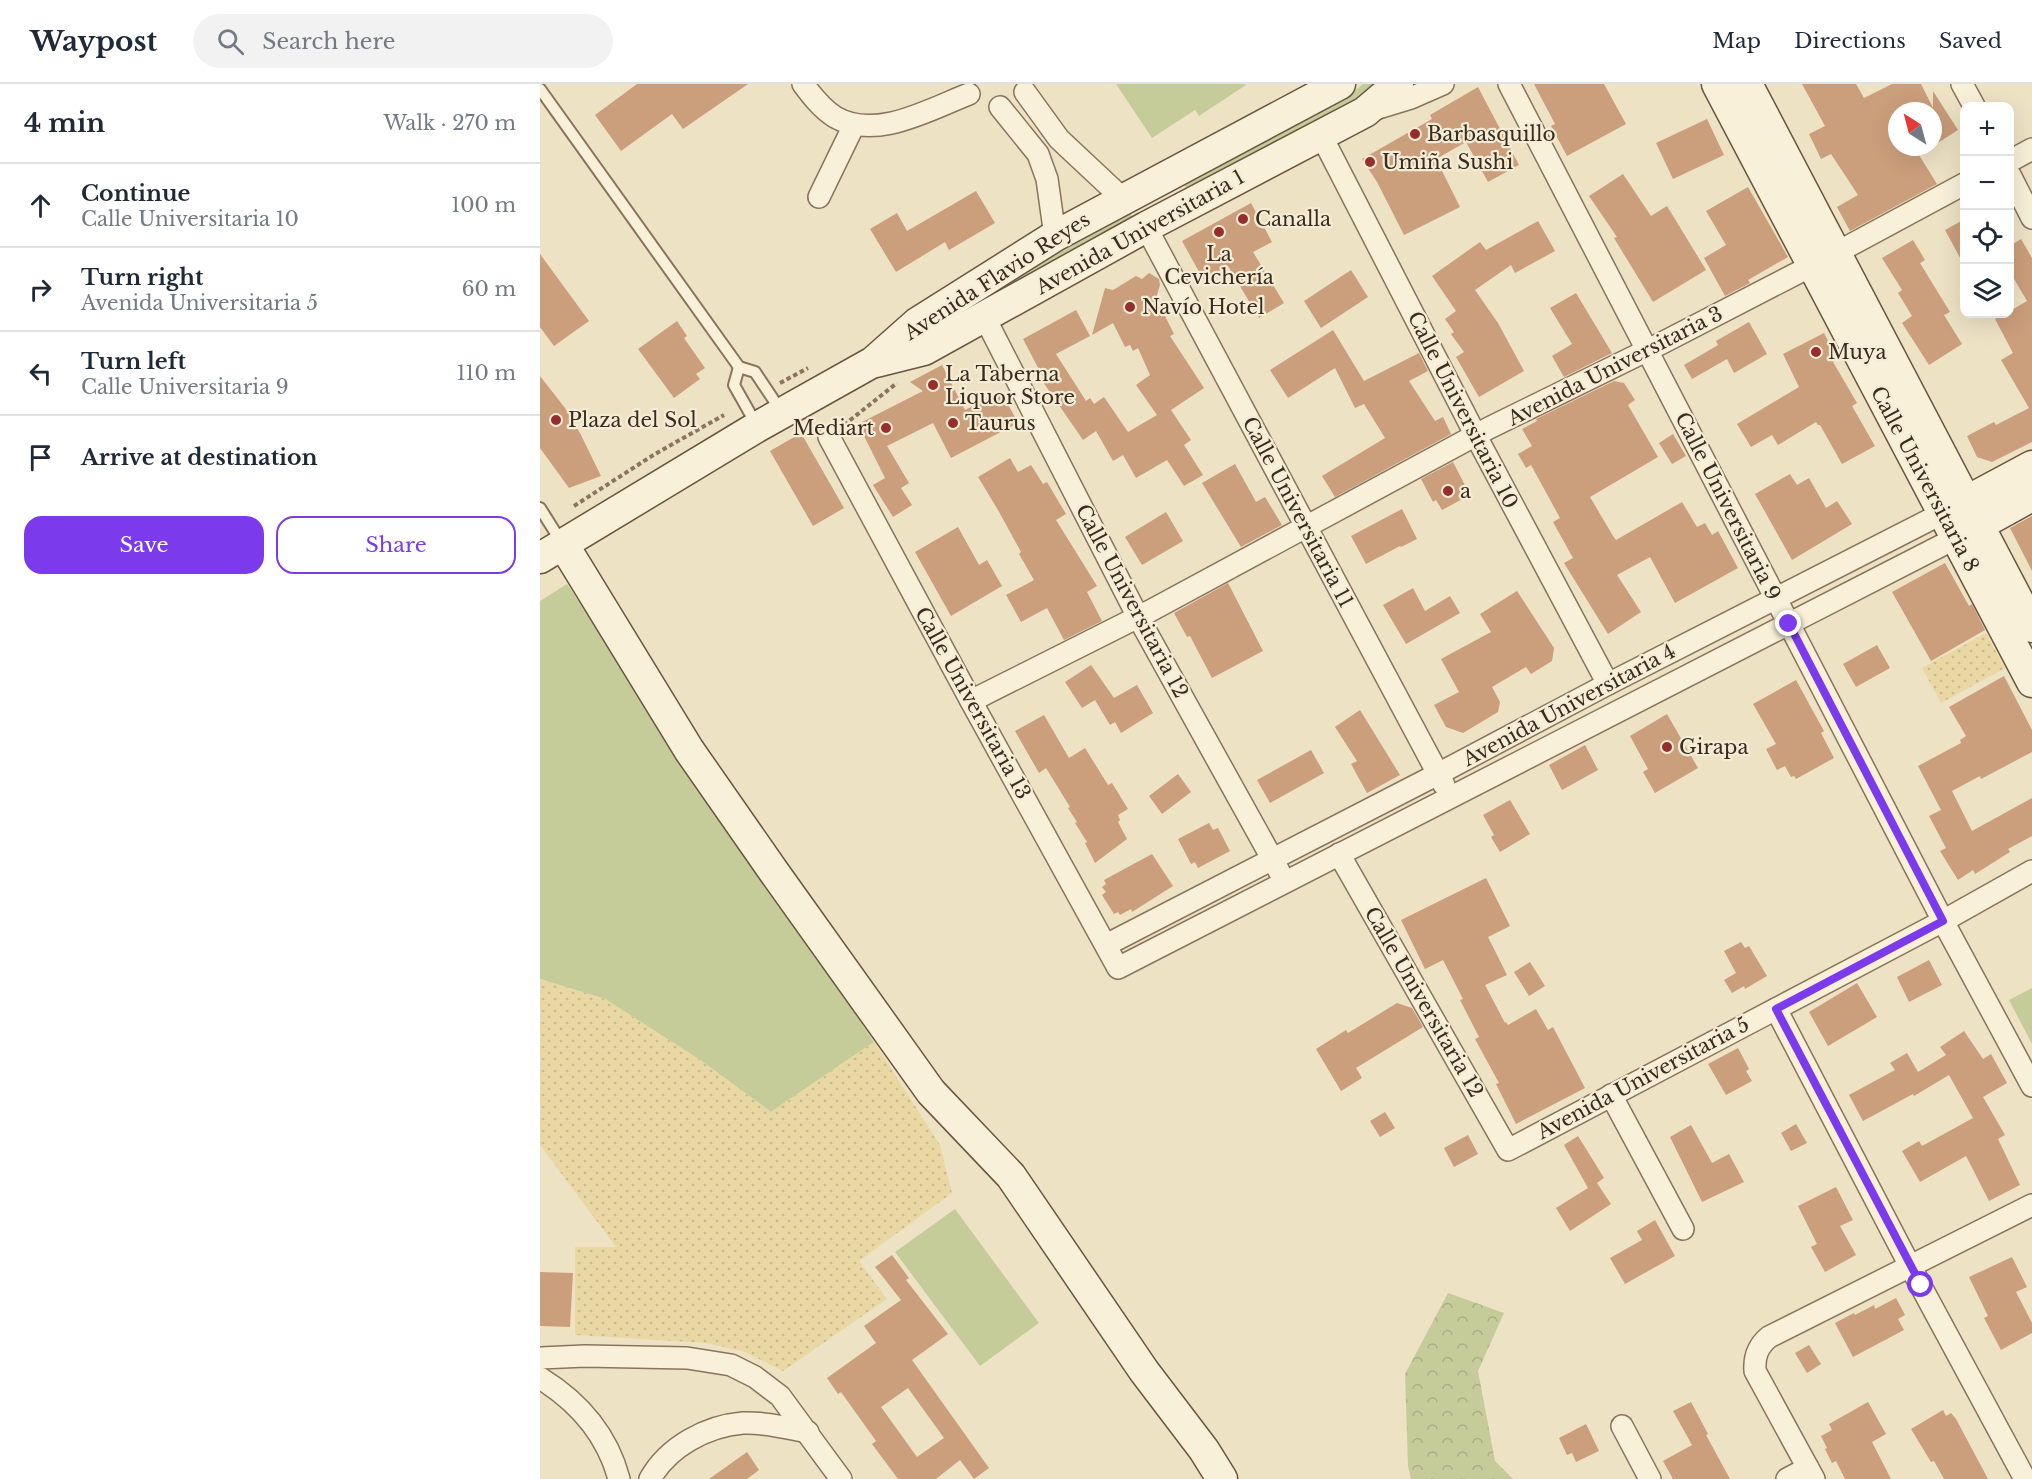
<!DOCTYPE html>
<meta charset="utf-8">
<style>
:root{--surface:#fff;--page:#f2f2f3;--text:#1f2937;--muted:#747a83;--line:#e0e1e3;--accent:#7c3aed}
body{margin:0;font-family:"Libre Baskerville",serif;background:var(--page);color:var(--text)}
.controls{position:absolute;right:18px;top:18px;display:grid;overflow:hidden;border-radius:12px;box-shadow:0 6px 24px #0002}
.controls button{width:54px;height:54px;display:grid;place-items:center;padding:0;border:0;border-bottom:2px solid var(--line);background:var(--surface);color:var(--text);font:30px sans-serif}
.compass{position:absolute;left:1348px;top:18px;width:54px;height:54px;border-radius:50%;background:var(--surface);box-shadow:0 6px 24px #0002;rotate:324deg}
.stop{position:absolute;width:18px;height:18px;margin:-14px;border:4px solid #7c3aed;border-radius:50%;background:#fff}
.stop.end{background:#7c3aed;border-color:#fff;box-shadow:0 2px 6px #0008}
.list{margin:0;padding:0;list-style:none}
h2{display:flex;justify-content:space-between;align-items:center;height:78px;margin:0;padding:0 24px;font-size:26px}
h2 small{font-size:20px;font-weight:400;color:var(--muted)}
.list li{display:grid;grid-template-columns:39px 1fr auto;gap:18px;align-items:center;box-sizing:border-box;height:84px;padding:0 24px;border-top:2px solid var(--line)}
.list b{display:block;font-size:22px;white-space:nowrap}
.list p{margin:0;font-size:20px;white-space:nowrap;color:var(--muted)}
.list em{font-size:20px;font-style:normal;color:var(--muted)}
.actions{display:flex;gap:12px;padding:18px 24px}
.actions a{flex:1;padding:14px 0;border:2px solid var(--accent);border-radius:18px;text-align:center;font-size:21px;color:var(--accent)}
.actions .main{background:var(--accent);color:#fff}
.icon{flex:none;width:33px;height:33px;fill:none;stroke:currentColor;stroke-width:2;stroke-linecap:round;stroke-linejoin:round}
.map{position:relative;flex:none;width:1492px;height:1395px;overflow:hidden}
header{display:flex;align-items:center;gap:36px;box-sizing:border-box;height:84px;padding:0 30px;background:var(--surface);border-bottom:2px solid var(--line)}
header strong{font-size:28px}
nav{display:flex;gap:33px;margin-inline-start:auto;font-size:21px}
.search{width:420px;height:54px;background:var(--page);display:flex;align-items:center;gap:15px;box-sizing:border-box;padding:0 21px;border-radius:33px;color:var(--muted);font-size:22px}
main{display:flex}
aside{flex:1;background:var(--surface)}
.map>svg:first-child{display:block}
.green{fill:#c5cc99}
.forest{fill:url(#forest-crowns)}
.sand{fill:url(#sand-dots)}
.building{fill:#cb9e7c;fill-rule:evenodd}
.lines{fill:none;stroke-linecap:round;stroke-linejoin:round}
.lane-casing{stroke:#89745c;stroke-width:14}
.street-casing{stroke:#89745c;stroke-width:24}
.secondary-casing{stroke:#6a553f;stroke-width:33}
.path{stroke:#89745c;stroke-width:4;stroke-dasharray:4.5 3;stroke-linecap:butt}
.lane{stroke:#f8f0d9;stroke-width:10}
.street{stroke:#f8f0d9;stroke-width:21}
.secondary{stroke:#f8f0d9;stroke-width:30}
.route{stroke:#7c3aed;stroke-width:8}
.poi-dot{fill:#972e2d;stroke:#f5ecd5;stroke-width:2}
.labels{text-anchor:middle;stroke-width:4.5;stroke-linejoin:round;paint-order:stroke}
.poi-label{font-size:20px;fill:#392c1f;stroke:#f5ecd5;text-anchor:start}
.street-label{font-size:20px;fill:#392c1f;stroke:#f5ecd5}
</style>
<header>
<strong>Waypost</strong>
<div class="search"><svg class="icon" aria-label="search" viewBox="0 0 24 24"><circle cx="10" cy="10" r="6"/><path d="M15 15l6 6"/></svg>Search here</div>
<nav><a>Map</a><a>Directions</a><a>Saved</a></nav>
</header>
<main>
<aside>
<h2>4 min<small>Walk · 270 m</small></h2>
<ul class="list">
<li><svg class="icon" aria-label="ahead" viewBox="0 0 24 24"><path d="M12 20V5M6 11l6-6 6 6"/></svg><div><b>Continue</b><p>Calle Universitaria 10</p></div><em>100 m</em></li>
<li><svg class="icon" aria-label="right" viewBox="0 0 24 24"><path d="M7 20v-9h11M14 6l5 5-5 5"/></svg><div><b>Turn right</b><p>Avenida Universitaria 5</p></div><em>60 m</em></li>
<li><svg class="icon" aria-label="left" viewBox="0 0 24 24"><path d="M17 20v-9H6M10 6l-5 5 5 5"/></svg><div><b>Turn left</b><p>Calle Universitaria 9</p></div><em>110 m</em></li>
<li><svg class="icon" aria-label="arrive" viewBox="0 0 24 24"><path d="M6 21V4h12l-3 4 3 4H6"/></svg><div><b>Arrive at destination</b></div></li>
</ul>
<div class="actions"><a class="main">Save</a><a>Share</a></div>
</aside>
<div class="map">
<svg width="1492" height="1395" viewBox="0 0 1492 1395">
<defs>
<pattern id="forest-crowns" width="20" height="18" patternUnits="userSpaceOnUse" patternTransform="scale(1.5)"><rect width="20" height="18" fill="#c5cc99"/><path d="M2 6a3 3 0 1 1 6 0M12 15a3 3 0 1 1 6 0" fill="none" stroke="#aaaf83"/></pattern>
<pattern id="sand-dots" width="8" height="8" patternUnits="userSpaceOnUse" patternTransform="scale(1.5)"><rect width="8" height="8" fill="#e9d8a3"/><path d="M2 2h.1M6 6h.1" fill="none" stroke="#c9ba8c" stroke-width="1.8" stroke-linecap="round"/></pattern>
</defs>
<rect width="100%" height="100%" fill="#eee2c5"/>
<!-- green -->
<g class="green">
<path d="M576,0H705L706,1L659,32L655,26L612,54Z"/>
<path d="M823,0H838L817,16L648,108L644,99L808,12Z"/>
<path d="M588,125L593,134L492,191L456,208L488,182Z"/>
<path d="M27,500L334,958L231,1028L160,976L65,915L0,895V517Z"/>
<path d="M1492,904V960L1469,916Z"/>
<path d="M415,1125L499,1239L440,1282L355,1168Z"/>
</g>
<!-- forest -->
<path class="forest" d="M908,1209L964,1229L938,1287L955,1377L973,1395H871L868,1382L865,1290Z"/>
<!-- sand -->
<g class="sand">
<path d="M1446,549L1465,584L1401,619L1382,584Z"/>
<path d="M0,895L65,915L160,976L231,1028L334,958L400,1061L412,1109L319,1177L347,1215L243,1287L205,1268L167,1259L35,1251V1163H76L0,1061Z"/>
</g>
<!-- building -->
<g class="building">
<path d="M97,0H208L143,45L132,30L81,67L55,31Z"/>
<path d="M994,0H1064L1086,40L1027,72L1011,42L1015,40Z"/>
<path d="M1262,0H1316L1324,14L1352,0H1381L1393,24V7L1418,46L1393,62V27H1357V63H1374L1397,100L1310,147L1297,123L1318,111L1291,70L1281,75L1269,50L1285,42Z"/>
<path d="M938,3L979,81L948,98L926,58L896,75L920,123L864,151L837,98L822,75L892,35L890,31Z"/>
<path d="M1167,35L1184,71L1133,95L1116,59Z"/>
<path d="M1083,90L1111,132L1127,122L1166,186L1113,218L1074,154L1077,153L1049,112Z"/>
<path d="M1208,103L1248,173L1208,196L1210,199L1185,212L1164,174L1186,161L1166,127Z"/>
<path d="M436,107L455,139L409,166L405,158L356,188L330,145L357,129L367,147Z"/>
<path d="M711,119L732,158L713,168L744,219L719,234L688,182L663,195L642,157Z"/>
<path d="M1425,135V183L1405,146Z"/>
<path d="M998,137L1015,167L975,189L971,181L935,206L958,239L984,287L939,313L916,273L924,268L911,250L914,248L905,235L916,227L892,192L940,158L946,166Z"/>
<path d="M1481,155L1492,174V358L1452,378L1437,373L1427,352L1454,338L1456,341L1489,324L1461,276L1473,269L1455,235L1465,230H1470V227L1487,217L1470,188V162Z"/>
<path d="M1373,156L1385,176L1380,179L1410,228L1404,231L1422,260L1389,281L1362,239L1372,232L1358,209L1362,206L1342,174Z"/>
<path d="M0,170L49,237L14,262L0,243Z"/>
<path d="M811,186L828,213L781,244L764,217Z"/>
<path d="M609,189L619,195L620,201L616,214L634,250L630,252L664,304L631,326L651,356L644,361L663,391L644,402L627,376L596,394L583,371L573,377L556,347L543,356L503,298L505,297L483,255L536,226L550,252L516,270L546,317L550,314L554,320L564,313L588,348L617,331L596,301L610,291L598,264L593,267L590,261L585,263L573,239L552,251L565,204L573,206L596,192L602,195Z"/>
<path d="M1036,209L1072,269L1024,293L1012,272L1032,260L1010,224Z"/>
<path d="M137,237L147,252L144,254L165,284L156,290L160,295L134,314L98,265Z"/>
<path d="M1209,238L1227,270L1194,289L1187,275L1152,295L1144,281L1178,261L1176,257Z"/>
<path d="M793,246L824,297L879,269L888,287L869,297L895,337L903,333L911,350L795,413L782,392L845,354L824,320L815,324L795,284L748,314L730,286Z"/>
<path d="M1284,249L1297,275L1293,278L1317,319L1312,322L1335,362L1302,380L1280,341H1278L1276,338L1238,361L1232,351L1211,363L1197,340L1259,303L1243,270Z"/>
<path d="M402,281L425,326L461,307L478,339L411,374L393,339L347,362L369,399L361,404L372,421L353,433L333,401L345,394L318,340L383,307L370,298Z"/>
<path d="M0,292L25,324L40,349L61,392L29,404L0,364Z"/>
<path d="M1074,297L1084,299L1095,316L1088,321L1118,373L1050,413L1073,452L1076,456L1142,418L1157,443L1165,439L1172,451L1178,447L1198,484L1135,519L1110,473L1077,491L1101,528L1068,550L1024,479L1033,474L1013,438L1020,434L991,381L986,384L978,370L992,362L982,345L997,337L996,335Z"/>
<path d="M261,349L304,424L273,442L230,367Z"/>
<path d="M1133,350L1146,372L1132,380L1119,359Z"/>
<path d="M470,374L478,388L491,381L503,400L507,398L526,430L516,436L557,502L547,508L562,537L524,556L507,524L481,538L466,511L494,496L479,470L481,468L458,426L438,393Z"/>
<path d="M913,378L930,411L902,426L896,416L893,418L881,395Z"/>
<path d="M695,380L716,418L725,413L742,441L701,463L662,399Z"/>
<path d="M1250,390L1257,401L1269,394L1286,424L1297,417L1312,440L1252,476L1215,410Z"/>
<path d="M862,425L877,455L861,463L860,462L826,480L811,452Z"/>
<path d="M626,428L643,457L602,481L585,453Z"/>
<path d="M1492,432V487L1470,444Z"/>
<path d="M418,443L439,481L447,476L462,502L411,532L375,468Z"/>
<path d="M1405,479L1429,522L1432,520L1445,546L1391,577L1352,508Z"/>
<path d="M688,499L723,567L672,594L650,552L647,553L634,529Z"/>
<path d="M873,504L885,527L910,512L920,529L866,560L843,521Z"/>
<path d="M977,507L1014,564L1012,577L991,590L986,583L952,603L960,618L958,628L923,649L906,643L894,621L919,608L901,575L951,548L940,530Z"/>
<path d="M1337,561L1350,584L1316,603L1303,580Z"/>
<path d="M551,581L574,614L597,601L613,629L581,649L575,638L570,641L555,616L542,624L525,598Z"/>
<path d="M1464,592L1492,646V668L1441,695L1440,692L1412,707L1432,747L1492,714V752L1468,765L1470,768L1435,790L1433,786L1418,796L1400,767L1406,764L1389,732L1401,726L1378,682L1421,659L1420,656L1426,652L1409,623Z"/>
<path d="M1256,596L1284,647L1281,649L1294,674L1256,695L1254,692L1251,693L1245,682L1237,686L1226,665L1236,660L1213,620Z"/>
<path d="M820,626L860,691L827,709L811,680L817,677L795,643Z"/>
<path d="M1127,630L1158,684L1115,709L1103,688L1108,685L1090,652Z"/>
<path d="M504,631L529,674L545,664L568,701L572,699L588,725L578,731L580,736L578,738L587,755L555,779L545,759L547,758L535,739L537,738L528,724L530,723L506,684L499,689L475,647Z"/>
<path d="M1045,661L1058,686L1022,706L1009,681Z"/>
<path d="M771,666L784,689L730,719L717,696Z"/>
<path d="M638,690L651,708L622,730L609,712Z"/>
<path d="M970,716L990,750L960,768L951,753L954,751L943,731Z"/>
<path d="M669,739L673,746L678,744L690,767L658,784L655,778L651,780L638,755Z"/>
<path d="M612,770L633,802L592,828L591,825L580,831L578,828L574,830L562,811L566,808L562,803L566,800L564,796Z"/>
<path d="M946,794L970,842L948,853L967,891L945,901L965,939L966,938L968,941L996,925L1008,946L1013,943L1045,1004L976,1040L956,1000L959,999L935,955L939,953L920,916L923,915L903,876L885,885L861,836Z"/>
<path d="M1201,858L1205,864L1209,862L1227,892L1205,905L1204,902L1192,909L1184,896L1196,889L1184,867Z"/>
<path d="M1389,876L1402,901L1369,918L1357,893Z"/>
<path d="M990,878L1005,902L989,912L974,888Z"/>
<path d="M1317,899L1337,933L1288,962L1269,928Z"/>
<path d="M857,919L872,924L883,943L816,984L822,994L801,1007L776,965L806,946L808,949Z"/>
<path d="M1424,947L1443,975L1451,970L1467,999L1443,1013L1465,1051L1458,1055L1480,1101L1449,1117L1426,1072L1380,1098L1362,1067L1379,1057L1382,1062L1433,1034L1409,991L1374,1012L1373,1010L1323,1037L1309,1011L1355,986L1350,979L1367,969L1378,988L1406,971L1400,963Z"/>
<path d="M1198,964L1209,985L1206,987L1212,997L1186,1011L1168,980Z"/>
<path d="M845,1028L855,1044L840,1053L830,1037Z"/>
<path d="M1256,1040L1267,1059L1251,1067L1241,1049Z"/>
<path d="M1151,1041L1172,1079L1189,1070L1204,1098L1162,1118L1130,1053Z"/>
<path d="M928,1051L938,1070L914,1083L904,1064Z"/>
<path d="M1038,1052L1064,1094L1057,1099L1071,1120L1030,1147L1016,1124L1048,1104L1024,1061Z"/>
<path d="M1296,1103L1313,1136L1300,1142L1316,1171L1285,1188L1271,1163L1277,1160L1258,1122Z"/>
<path d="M1115,1136L1135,1172L1085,1200L1070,1174L1102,1156L1097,1147Z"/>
<path d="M352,1171L369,1194L366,1196L408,1250L372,1276L449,1384L434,1395L420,1376L396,1395H358L332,1360L336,1357L301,1308L298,1310L287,1294L336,1259L324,1242L361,1216L335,1183ZM368,1304L404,1354L377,1373L341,1323Z"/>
<path d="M1472,1173L1487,1203L1476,1208L1492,1239V1249L1461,1266L1444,1234L1448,1232L1429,1193Z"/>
<path d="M0,1188L33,1189L30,1243L0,1242Z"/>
<path d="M1356,1214L1365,1231L1358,1235L1364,1246L1313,1273L1295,1239L1314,1229L1315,1231L1334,1221L1335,1225Z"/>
<path d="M1269,1261L1281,1280L1267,1289L1255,1269Z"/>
<path d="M1151,1318L1168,1350L1166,1351L1190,1395H1133L1123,1377L1152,1361L1133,1327Z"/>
<path d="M1328,1318L1346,1350L1332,1358L1351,1395H1305L1296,1377L1292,1379L1285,1365L1287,1364L1281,1352L1292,1346L1289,1340Z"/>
<path d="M1403,1326L1406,1332L1411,1329L1416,1335L1448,1395H1404L1394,1377L1391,1378L1371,1345Z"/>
<path d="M1046,1340L1059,1367L1036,1378L1032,1369L1027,1371L1019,1354Z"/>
<path d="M207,1368L219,1386L207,1395H169Z"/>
</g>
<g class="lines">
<!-- lane casing -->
<g class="lane-casing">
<g id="lane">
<path d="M0,5L199,283L215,288L241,327"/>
<path d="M199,283L194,301L216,340"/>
<path d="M0,424L22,459"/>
</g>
</g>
<!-- street casing -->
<g class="street-casing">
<g id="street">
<path d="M263,0C272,12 282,25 295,33C336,57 390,25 429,10"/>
<path d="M969,0L1403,837L1492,1002"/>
<path d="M1422,0L1434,22"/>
<path d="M485,8L519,55L582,114"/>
<path d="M460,23L498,70L507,95L515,152"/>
<path d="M835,25L871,14L903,0"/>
<path d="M781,51L936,352L1068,600"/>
<path d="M1470,77L1492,65"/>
<path d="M1470,91L1492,134"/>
<path d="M279,113L314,41"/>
<path d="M606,143L904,701"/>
<path d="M1294,170L1424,100"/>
<path d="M445,234L598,533L739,787"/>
<path d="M289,353L431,617L578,884L1416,454"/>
<path d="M431,617L610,527L949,344L1122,259L1273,181"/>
<path d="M799,770L968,1066L1403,837L1492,787"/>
<path d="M566,861L898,690L1068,600L1403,429"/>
<path d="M1236,925L1370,1182L1485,1395"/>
<path d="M1071,1011L1143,1145"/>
<path d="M0,1274L45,1272L147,1274L191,1281L215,1293L240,1312L301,1395"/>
<path d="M0,1294C39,1318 67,1350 79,1395"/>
<path d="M1082,1342L1110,1395"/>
<path d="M110,1395C128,1363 166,1342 203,1339C225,1338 246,1344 268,1348"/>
<path d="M1247,1395L1268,1384"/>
<path d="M1274,1395L1215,1287C1214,1272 1218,1262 1229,1253L1492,1121"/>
</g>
</g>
<!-- secondary casing -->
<g class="secondary-casing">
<g id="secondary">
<path d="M1177,0L1492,598"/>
<path d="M1207,0L1492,543"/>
<path d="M336,278L384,266L606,143L825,28L858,0"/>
<path d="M1410,426L1492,382"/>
<path d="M1421,451L1492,412"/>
<path d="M23,460L149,666L234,788L391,1008L471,1092L604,1287L664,1366L682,1395"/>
<path d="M0,474L217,343L333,278L377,239L515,152L800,0"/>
</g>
</g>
<!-- path -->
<g class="path">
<path d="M240,299L268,284"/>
<path d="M304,341L357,299"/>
<path d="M34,422L115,370L184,331"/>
</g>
<!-- lane -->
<use href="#lane" class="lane"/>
<!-- street -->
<use href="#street" class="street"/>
<!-- secondary -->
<use href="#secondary" class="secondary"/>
</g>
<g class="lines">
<!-- route -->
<path class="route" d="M1249,540L1403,837L1236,925L1381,1201"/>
</g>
<!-- markers -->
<g class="poi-dot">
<circle cx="875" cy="50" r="6"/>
<circle cx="830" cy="78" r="6"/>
<circle cx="703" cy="135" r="6"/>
<circle cx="679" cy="148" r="6"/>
<circle cx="590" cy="223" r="6"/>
<circle cx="1276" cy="268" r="6"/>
<circle cx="393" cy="301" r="6"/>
<circle cx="16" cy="336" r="6"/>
<circle cx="413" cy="339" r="6"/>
<circle cx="346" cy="344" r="6"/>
<circle cx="908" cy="407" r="6"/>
<circle cx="1127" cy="663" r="6"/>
</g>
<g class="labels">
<!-- poi labels -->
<g class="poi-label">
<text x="887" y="57">Barbasquillo</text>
<text x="842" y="85">Umiña Sushi</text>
<text x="715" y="142">Canalla</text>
<text x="679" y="177" text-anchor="middle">La<tspan x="679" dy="23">Cevichería</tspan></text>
<text x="602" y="230">Navío Hotel</text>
<text x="1288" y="275">Muya</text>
<text x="405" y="297">La Taberna<tspan x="405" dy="23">Liquor Store</tspan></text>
<text x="28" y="343">Plaza del Sol</text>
<text x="425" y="346">Taurus</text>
<text x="334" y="351" text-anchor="end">Mediart</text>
<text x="920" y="414">a</text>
<text x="1139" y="670">Girapa</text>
</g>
<!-- street labels -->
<g class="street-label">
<text transform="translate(600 148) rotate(-29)" y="7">Avenida Universitaria 1</text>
<text transform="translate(457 192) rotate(-33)" y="7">Avenida Flavio Reyes</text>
<text transform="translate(1075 282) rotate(-27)" y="7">Avenida Universitaria 3</text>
<text transform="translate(923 326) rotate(63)" y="7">Calle Universitaria 10</text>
<text transform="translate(1385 395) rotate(62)" y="7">Calle Universitaria 8</text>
<text transform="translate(1188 422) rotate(63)" y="7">Calle Universitaria 9</text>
<text transform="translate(758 428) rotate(62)" y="7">Calle Universitaria 11</text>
<text transform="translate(592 517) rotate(62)" y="7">Calle Universitaria 12</text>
<text transform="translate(433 619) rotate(61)" y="7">Calle Universitaria 13</text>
<text transform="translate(1029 621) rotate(-28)" y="7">Avenida Universitaria 4</text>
<text transform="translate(884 918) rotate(60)" y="7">Calle Universitaria 12</text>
<text transform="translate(1103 994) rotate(-28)" y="7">Avenida Universitaria 5</text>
</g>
</g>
</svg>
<div class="controls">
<button>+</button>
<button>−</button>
<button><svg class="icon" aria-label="locate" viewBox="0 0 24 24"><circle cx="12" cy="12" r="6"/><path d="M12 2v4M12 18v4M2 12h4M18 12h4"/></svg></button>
<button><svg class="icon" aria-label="layers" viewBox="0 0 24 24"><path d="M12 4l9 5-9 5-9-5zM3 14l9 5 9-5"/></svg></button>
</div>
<svg class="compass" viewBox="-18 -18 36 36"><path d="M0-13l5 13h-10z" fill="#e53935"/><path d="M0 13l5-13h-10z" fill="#747a83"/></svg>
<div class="stop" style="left:1381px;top:1201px"></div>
<div class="stop end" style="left:1249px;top:540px"></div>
</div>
</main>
